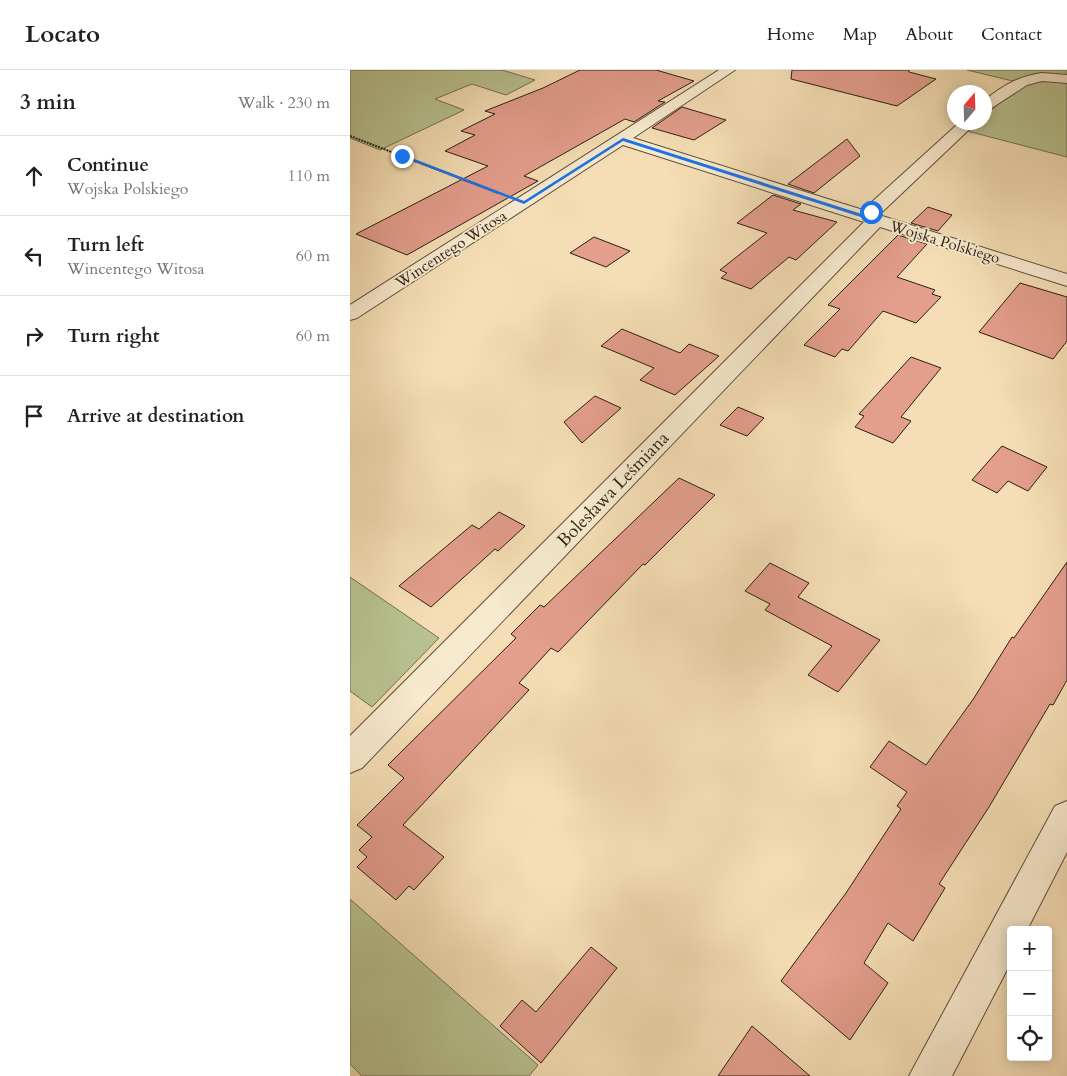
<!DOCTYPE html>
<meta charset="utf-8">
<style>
:root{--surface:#fff;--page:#f6f6f6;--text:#202124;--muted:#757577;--line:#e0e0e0}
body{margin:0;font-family:Cardo,serif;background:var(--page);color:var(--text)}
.controls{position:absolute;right:15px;bottom:15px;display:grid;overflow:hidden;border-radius:5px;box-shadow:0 2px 12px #0003}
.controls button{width:45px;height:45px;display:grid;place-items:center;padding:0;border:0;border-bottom:1px solid var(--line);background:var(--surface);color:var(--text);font:25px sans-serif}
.compass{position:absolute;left:597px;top:15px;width:45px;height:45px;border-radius:50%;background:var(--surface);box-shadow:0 2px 12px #0003;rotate:19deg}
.stop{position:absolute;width:15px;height:15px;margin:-11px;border:4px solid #1a73e8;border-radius:50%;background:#fff}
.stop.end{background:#1a73e8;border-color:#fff;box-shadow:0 1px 5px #0008}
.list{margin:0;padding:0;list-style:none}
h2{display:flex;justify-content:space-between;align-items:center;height:65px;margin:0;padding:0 20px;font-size:21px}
h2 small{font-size:16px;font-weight:400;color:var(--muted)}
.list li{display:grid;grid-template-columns:32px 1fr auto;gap:15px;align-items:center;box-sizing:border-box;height:80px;padding:0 20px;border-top:1px solid var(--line)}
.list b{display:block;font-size:19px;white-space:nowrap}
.list p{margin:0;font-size:16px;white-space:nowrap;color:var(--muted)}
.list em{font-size:16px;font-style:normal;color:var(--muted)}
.icon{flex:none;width:28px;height:28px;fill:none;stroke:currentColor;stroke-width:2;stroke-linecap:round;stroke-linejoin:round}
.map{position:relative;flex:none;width:717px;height:1006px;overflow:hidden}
header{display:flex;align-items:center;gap:30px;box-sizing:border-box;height:70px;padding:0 25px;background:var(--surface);border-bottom:1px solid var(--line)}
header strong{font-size:24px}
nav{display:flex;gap:28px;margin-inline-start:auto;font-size:18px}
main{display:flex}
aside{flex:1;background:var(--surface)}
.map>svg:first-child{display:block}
.green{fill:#b8c290;stroke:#727052}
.building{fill:#e39e8c;stroke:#2b1f13}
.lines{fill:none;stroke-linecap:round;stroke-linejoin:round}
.street-casing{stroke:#5e4f3c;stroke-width:2}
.path{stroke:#2b1f13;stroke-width:2;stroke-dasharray:2 1;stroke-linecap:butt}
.street{fill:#f8eacf;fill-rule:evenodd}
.route{fill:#1a73e8}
.labels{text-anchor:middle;stroke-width:4;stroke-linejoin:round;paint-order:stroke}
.far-street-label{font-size:15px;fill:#2b1f13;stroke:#f8eacf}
.street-label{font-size:18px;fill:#2b1f13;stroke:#f8eacf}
</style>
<header>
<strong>Locato</strong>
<nav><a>Home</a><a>Map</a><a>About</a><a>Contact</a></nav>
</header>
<main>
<aside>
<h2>3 min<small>Walk · 230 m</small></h2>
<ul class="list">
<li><svg class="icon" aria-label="ahead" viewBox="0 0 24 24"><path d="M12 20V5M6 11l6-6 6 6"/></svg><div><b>Continue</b><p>Wojska Polskiego</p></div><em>110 m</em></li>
<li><svg class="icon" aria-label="left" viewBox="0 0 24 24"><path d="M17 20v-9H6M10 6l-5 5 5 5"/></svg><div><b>Turn left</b><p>Wincentego Witosa</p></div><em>60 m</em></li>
<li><svg class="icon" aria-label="right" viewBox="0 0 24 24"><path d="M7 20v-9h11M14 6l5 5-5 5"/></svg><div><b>Turn right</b></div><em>60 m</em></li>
<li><svg class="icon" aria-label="arrive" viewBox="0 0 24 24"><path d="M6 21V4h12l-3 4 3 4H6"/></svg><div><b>Arrive at destination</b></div></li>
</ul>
</aside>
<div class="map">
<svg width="717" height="1006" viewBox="0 0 717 1006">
<rect width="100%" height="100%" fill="#f5deb5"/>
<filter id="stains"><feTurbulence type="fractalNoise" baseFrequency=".004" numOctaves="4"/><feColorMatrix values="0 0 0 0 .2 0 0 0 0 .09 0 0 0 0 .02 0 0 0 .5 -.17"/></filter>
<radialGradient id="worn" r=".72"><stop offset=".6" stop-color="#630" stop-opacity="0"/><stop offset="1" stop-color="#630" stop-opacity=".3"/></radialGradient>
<!-- green -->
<g class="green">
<path d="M0,0H152L185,10L156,25L122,14L85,29L114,40L30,80L0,68Z"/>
<path d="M617,0H717V87L617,61L627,53L634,52L635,46L671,13Z"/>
<path d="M0,507L89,568L22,637L0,621Z"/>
<path d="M0,829L188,995L179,1006H12L0,994Z"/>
</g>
<!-- building -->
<g class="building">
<path d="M230,0H306L344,11L308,31L315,32L284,52L275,49L174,106L188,111L57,185L6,164L138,96L95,81L125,65L111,61L145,44L135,41L193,18Z"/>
<path d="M442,0H559V2L586,9L547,36L441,9Z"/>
<path d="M332,37L376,50L344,70L302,58Z"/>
<path d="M497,69L510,86L464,123L438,114Z"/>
<path d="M423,125L451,134L443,140L487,152L446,190L439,187L401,219L371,208L377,203L370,200L417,163L387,153Z"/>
<path d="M578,137L602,145L588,161L561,153Z"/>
<path d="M548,165L577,174L547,207L585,220L582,224L591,227L566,253L533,241L498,281L492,279L485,287L454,275L490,239L478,235Z"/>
<path d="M244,167L280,181L256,197L220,183Z"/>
<path d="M670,213L717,227V271L703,289L629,262Z"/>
<path d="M272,259L330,283L339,274L369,286L325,325L290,310L304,298L251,276Z"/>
<path d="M561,287L591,298L551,347L561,351L543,373L505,357L514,346L509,344Z"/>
<path d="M245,326L271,338L232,373L214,352Z"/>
<path d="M388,337L414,348L397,366L370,355Z"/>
<path d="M652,376L697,397L678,421L658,411L647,423L622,410Z"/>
<path d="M329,408L365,425L295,495L293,494L208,582L201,578L169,613L179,620L53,755L94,787L64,820L59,816L46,830L7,797L17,787L9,780L22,767L7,755L54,708L38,695L166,568L161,564L190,535L194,537Z"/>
<path d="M149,442L175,456L148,481L145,479L81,537L49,516L122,455L129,459Z"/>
<path d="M717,492V610L703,635L700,634L639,737L589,814L595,818L563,871L538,853L514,893L538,913L500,970L431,911L496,823L551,739L547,736L557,722L520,697L539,671L576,695L624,628L662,567L664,568Z"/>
<path d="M420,493L459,513L448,527L530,570L488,622L458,605L482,576L415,540L420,534L395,521Z"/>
<path d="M241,877L267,898L191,993L150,956L172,930L186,942Z"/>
<path d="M402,956L460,1006H368Z"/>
</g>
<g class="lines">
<!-- street casing -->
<g class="street-casing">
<g id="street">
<path d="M369,0H385L283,68L513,140L610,52H627L529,145L717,204V216L530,157L12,698L0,703V666L514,152L273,75L7,248L0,250V235Z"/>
<path d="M692,3L717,5V13L692,11L677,15L634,43V31C652,16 669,6 692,3Z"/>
<path d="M717,731V782L677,860H661V892L602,1006H559L705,736Z"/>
</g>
</g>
<!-- path -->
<path class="path" d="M0,66L148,123"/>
<!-- street -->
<use href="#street" class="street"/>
</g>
<!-- route -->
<path class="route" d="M273,68L515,145L519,141L524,142L518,148H514L273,71L174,134L49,86L54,85L174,131Z"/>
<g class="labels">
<!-- far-street labels -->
<g class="far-street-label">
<text transform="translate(595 172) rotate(17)" y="5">Wojska Polskiego</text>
<text transform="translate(101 179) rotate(-33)" y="5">Wincentego Witosa</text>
</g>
<!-- street labels -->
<g class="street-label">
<text transform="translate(263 419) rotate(-46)" y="6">Bolesława Leśmiana</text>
</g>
</g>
<rect width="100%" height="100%" filter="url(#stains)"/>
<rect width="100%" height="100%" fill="url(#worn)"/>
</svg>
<div class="controls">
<button>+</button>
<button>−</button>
<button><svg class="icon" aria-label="locate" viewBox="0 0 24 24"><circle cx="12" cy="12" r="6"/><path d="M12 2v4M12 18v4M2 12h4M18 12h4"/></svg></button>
</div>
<svg class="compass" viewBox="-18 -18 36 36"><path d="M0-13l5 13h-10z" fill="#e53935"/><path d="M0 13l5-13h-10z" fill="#757577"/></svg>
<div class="stop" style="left:521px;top:142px"></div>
<div class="stop end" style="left:52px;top:86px"></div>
</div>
</main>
